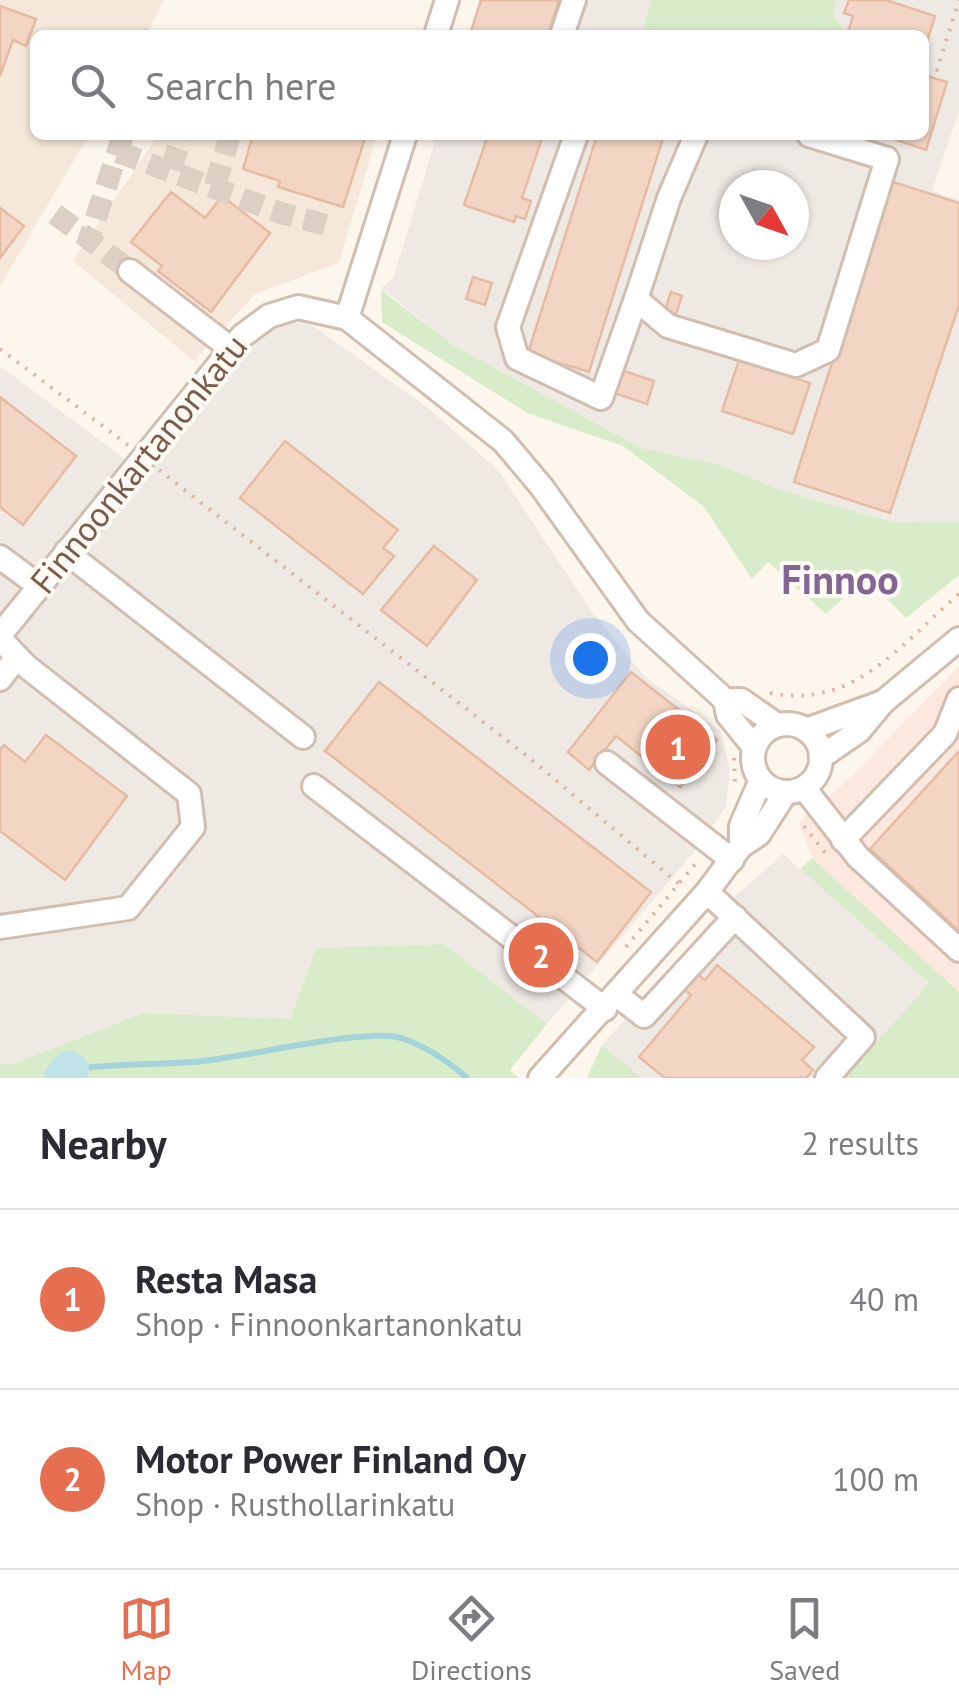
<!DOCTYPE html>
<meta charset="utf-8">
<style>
:root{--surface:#fff;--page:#f2f2f3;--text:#2b2b33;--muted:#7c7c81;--line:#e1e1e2;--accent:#e76f51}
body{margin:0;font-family:"PT Sans",sans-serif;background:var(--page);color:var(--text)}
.compass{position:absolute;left:719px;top:170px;width:90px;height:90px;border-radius:50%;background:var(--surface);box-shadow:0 2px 8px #0004;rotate:130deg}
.you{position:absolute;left:590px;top:658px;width:35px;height:35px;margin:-25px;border:8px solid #fff;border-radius:50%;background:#1a73e8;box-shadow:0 0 0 15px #1a73e833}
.badge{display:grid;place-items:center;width:65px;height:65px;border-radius:50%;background:var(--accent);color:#fff;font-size:32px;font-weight:700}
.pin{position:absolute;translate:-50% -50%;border:5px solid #fff;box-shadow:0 2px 10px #0006}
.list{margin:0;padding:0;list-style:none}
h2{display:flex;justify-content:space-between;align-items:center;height:130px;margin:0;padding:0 40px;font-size:42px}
h2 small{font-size:32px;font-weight:400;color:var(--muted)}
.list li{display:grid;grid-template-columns:65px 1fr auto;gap:30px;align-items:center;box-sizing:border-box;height:180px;padding:0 40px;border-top:2px solid var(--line)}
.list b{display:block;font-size:38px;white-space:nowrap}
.list p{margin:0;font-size:32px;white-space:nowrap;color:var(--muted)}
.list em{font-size:32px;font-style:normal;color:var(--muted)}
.icon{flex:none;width:55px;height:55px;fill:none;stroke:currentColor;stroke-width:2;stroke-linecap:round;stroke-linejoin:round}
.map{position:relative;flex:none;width:959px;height:1078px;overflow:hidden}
.search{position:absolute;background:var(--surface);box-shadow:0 2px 8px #0004;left:30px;right:30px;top:30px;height:110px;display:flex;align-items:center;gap:25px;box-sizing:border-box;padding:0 35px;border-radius:15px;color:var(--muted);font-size:38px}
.sheet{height:490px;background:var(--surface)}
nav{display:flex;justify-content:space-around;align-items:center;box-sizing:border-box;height:140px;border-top:2px solid var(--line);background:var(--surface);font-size:28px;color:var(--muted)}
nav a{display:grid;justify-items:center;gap:5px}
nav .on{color:var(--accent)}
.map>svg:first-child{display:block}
.residential{fill:#f5e8da}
.commercial{fill:#fde8e0}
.industrial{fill:#efe9e4;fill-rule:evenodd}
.green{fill:#d8ecc9}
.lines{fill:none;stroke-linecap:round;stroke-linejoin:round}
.stream{stroke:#a5d3da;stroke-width:6}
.river{stroke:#bfe3e8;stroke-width:38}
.building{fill:#f3d5c3;stroke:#e6bba3;stroke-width:2.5}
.minor-tunnel{stroke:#dcd0c4;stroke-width:22;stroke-dasharray:22 11;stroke-linecap:butt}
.minor-casing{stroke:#d1beb0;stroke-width:28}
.path{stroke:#d9b8a5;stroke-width:4;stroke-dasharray:2.5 8;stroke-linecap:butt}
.minor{stroke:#fff;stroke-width:22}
.labels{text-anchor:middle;stroke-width:8;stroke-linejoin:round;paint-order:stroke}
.street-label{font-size:35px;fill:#7a5c4d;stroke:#fffaf3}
.quarter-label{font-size:40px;font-weight:bold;fill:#846695;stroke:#fffaf3}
</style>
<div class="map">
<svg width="959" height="1078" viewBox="0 0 959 1078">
<rect width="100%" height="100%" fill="#fdf6ec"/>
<!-- residential -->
<g class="residential">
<path d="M0,0H164L147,35H35V135H89L0,286Z"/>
<path d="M158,135H377L339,263L255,294L194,361L73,261Z"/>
</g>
<!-- commercial -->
<path class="commercial" d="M959,666V993L812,858L799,823L851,777Z"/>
<!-- industrial -->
<g class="industrial">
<path d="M479,0H959V111L932,191L959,200V521L896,523L780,490L720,465L641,448L453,345L381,288L393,279L437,135H924V35H468ZM734,185H794V245H734Z"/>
<path d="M294,322L312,325L428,408L498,470L592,612L645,677L721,731L730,770L726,807L694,852L547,1024L444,944L316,948L290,1019L143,1013L13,1064L0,1063V366L138,469L250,343L275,326Z"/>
<path d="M783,854L929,983L845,1078H642L602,1045L727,903Z"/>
</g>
<!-- green -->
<g class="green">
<path d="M651,0H836L833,15L842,28L840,35H641Z"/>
<path d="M381,290L453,345L641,448L720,465L780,490L896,523L959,521V575L906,618L865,578L826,614L768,562L752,579L704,507L623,446L527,413L382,322Z"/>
<path d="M812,858L959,992V1078H845L929,983L800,869Z"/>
<path d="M444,944L547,1024L510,1070L519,1078H0V1063L13,1064L143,1013L290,1019L316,948Z"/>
<path d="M602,1045L642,1078H587Z"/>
</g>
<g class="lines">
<!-- stream -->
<path class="stream" d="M70,1070C111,1063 152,1065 193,1062C240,1059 364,1027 401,1038C425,1046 449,1062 467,1078"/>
<!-- river -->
<path class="river" d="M63,1078L70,1070"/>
</g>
<!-- building -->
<g class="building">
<path d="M481,0H559L548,35H470Z"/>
<path d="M849,0H886L935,16L924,51V35H847L853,16L844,13Z"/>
<path d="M0,6L36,19L26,46L13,40L0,76Z"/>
<path d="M924,75L947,82L926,150L896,140L898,135H924Z"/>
<path d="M253,135H366L343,207L278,187L280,181L243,169Z"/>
<path d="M488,135L542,138L522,198L531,201L525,219L516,216L514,222L464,205Z"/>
<path d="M597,135H664L589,372L528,353Z"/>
<path d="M890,181L959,203V305L890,513L794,482Z"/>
<path d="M171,192L205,218L222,196L270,233L211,312L158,271L162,266L131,242Z"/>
<path d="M0,208L24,226L0,258Z"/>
<path d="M473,277L492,283L485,305L466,299Z"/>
<path d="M671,292L682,296L676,314L665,310Z"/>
<path d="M739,360L810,383L793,434L722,411Z"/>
<path d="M621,370L654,381L647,404L614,393Z"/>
<path d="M0,397L76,456L23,525L0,507Z"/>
<path d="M285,441L398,530L383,548L394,556L363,594L240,498Z"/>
<path d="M434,546L477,580L427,646L381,610Z"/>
<path d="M631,672L717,740L680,787L616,736L589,770L568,752Z"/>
<path d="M379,682L651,892L597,962L325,751Z"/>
<path d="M46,735L127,796L65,880L0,831V750L4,745L25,762Z"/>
<path d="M959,751V931L870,849Z"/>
<path d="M717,965L814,1047L802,1060L813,1070L806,1078H665L639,1057L691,995L681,987L694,971L705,980Z"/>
</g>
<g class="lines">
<!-- minor-tunnel -->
<g class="minor-tunnel">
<path d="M153,35L154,32"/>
<path d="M123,135L89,239L130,271"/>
<path d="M118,152L281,213L330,226"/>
<path d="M171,169L182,135"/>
<path d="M215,186L230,135"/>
<path d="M55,214L89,239"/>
</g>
<!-- minor casing -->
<g class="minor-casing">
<g id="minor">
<path d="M436,35L447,0"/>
<path d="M562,35L574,0"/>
<path d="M576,135L508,327L517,358L601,398L636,299"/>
<path d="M696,135L669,198L636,299L668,326L796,365L828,350L887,159L809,135"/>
<path d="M130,271L230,348"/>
<path d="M347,318L405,135"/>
<path d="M66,552L303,737"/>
<path d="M0,557L39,586"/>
<path d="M0,635L242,336L269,316L298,307L347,318L503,441L541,486L638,621L725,700H741L777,725"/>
<path d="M0,639L26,666L189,794L193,827L128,908L0,927"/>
<path d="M0,679L17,657"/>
<path d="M725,700L728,715L754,747"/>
<circle cx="787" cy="758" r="34"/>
<path d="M806,730L883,702"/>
<path d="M821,757L859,731L883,702L959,639"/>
<path d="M607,763L732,860"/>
<path d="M314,786L605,1009"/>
<path d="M804,788L858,857L959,950"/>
<path d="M843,840L945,734L959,699"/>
<path d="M741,846V826L761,780"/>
<path d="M707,892L863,1037L827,1078"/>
<path d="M617,995L644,1016L735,917"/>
<path d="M540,1078L707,892L741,846L759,834L786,792"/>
</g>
</g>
<!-- path -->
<g class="path">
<path d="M926,66L937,70L959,0"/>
<path d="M0,349L128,445"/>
<path d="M159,470L527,756L679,884"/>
<path d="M770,693C854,710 901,644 959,594"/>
<path d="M734,758L735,784"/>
<path d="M804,826L826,854"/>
<path d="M626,947L697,862"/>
</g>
<!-- minor -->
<use href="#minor" class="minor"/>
</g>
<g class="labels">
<!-- street labels -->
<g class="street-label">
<text transform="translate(139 464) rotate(-51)" y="12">Finnoonkartanonkatu</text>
</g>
<!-- quarter labels -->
<g class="quarter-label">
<text x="840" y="594">Finnoo</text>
</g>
</g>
</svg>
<svg class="compass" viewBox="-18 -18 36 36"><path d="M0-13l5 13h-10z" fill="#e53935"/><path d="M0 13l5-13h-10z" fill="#7c7c81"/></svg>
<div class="you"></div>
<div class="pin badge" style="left:678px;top:747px">1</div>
<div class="pin badge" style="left:541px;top:955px">2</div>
<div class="search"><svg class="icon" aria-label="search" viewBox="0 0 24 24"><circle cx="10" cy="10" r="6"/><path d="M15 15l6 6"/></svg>Search here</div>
</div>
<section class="sheet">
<h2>Nearby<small>2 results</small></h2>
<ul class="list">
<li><span class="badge">1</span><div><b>Resta Masa</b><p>Shop · Finnoonkartanonkatu</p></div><em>40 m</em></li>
<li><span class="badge">2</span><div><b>Motor Power Finland Oy</b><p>Shop · Rusthollarinkatu</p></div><em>100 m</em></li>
</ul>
</section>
<nav>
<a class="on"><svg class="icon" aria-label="map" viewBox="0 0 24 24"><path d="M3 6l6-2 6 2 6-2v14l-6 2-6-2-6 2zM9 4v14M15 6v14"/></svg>Map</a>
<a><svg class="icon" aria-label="directions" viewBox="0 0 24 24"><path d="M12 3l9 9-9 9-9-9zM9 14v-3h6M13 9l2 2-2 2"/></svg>Directions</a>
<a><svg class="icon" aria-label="saved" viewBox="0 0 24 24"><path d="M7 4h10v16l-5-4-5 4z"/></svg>Saved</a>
</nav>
